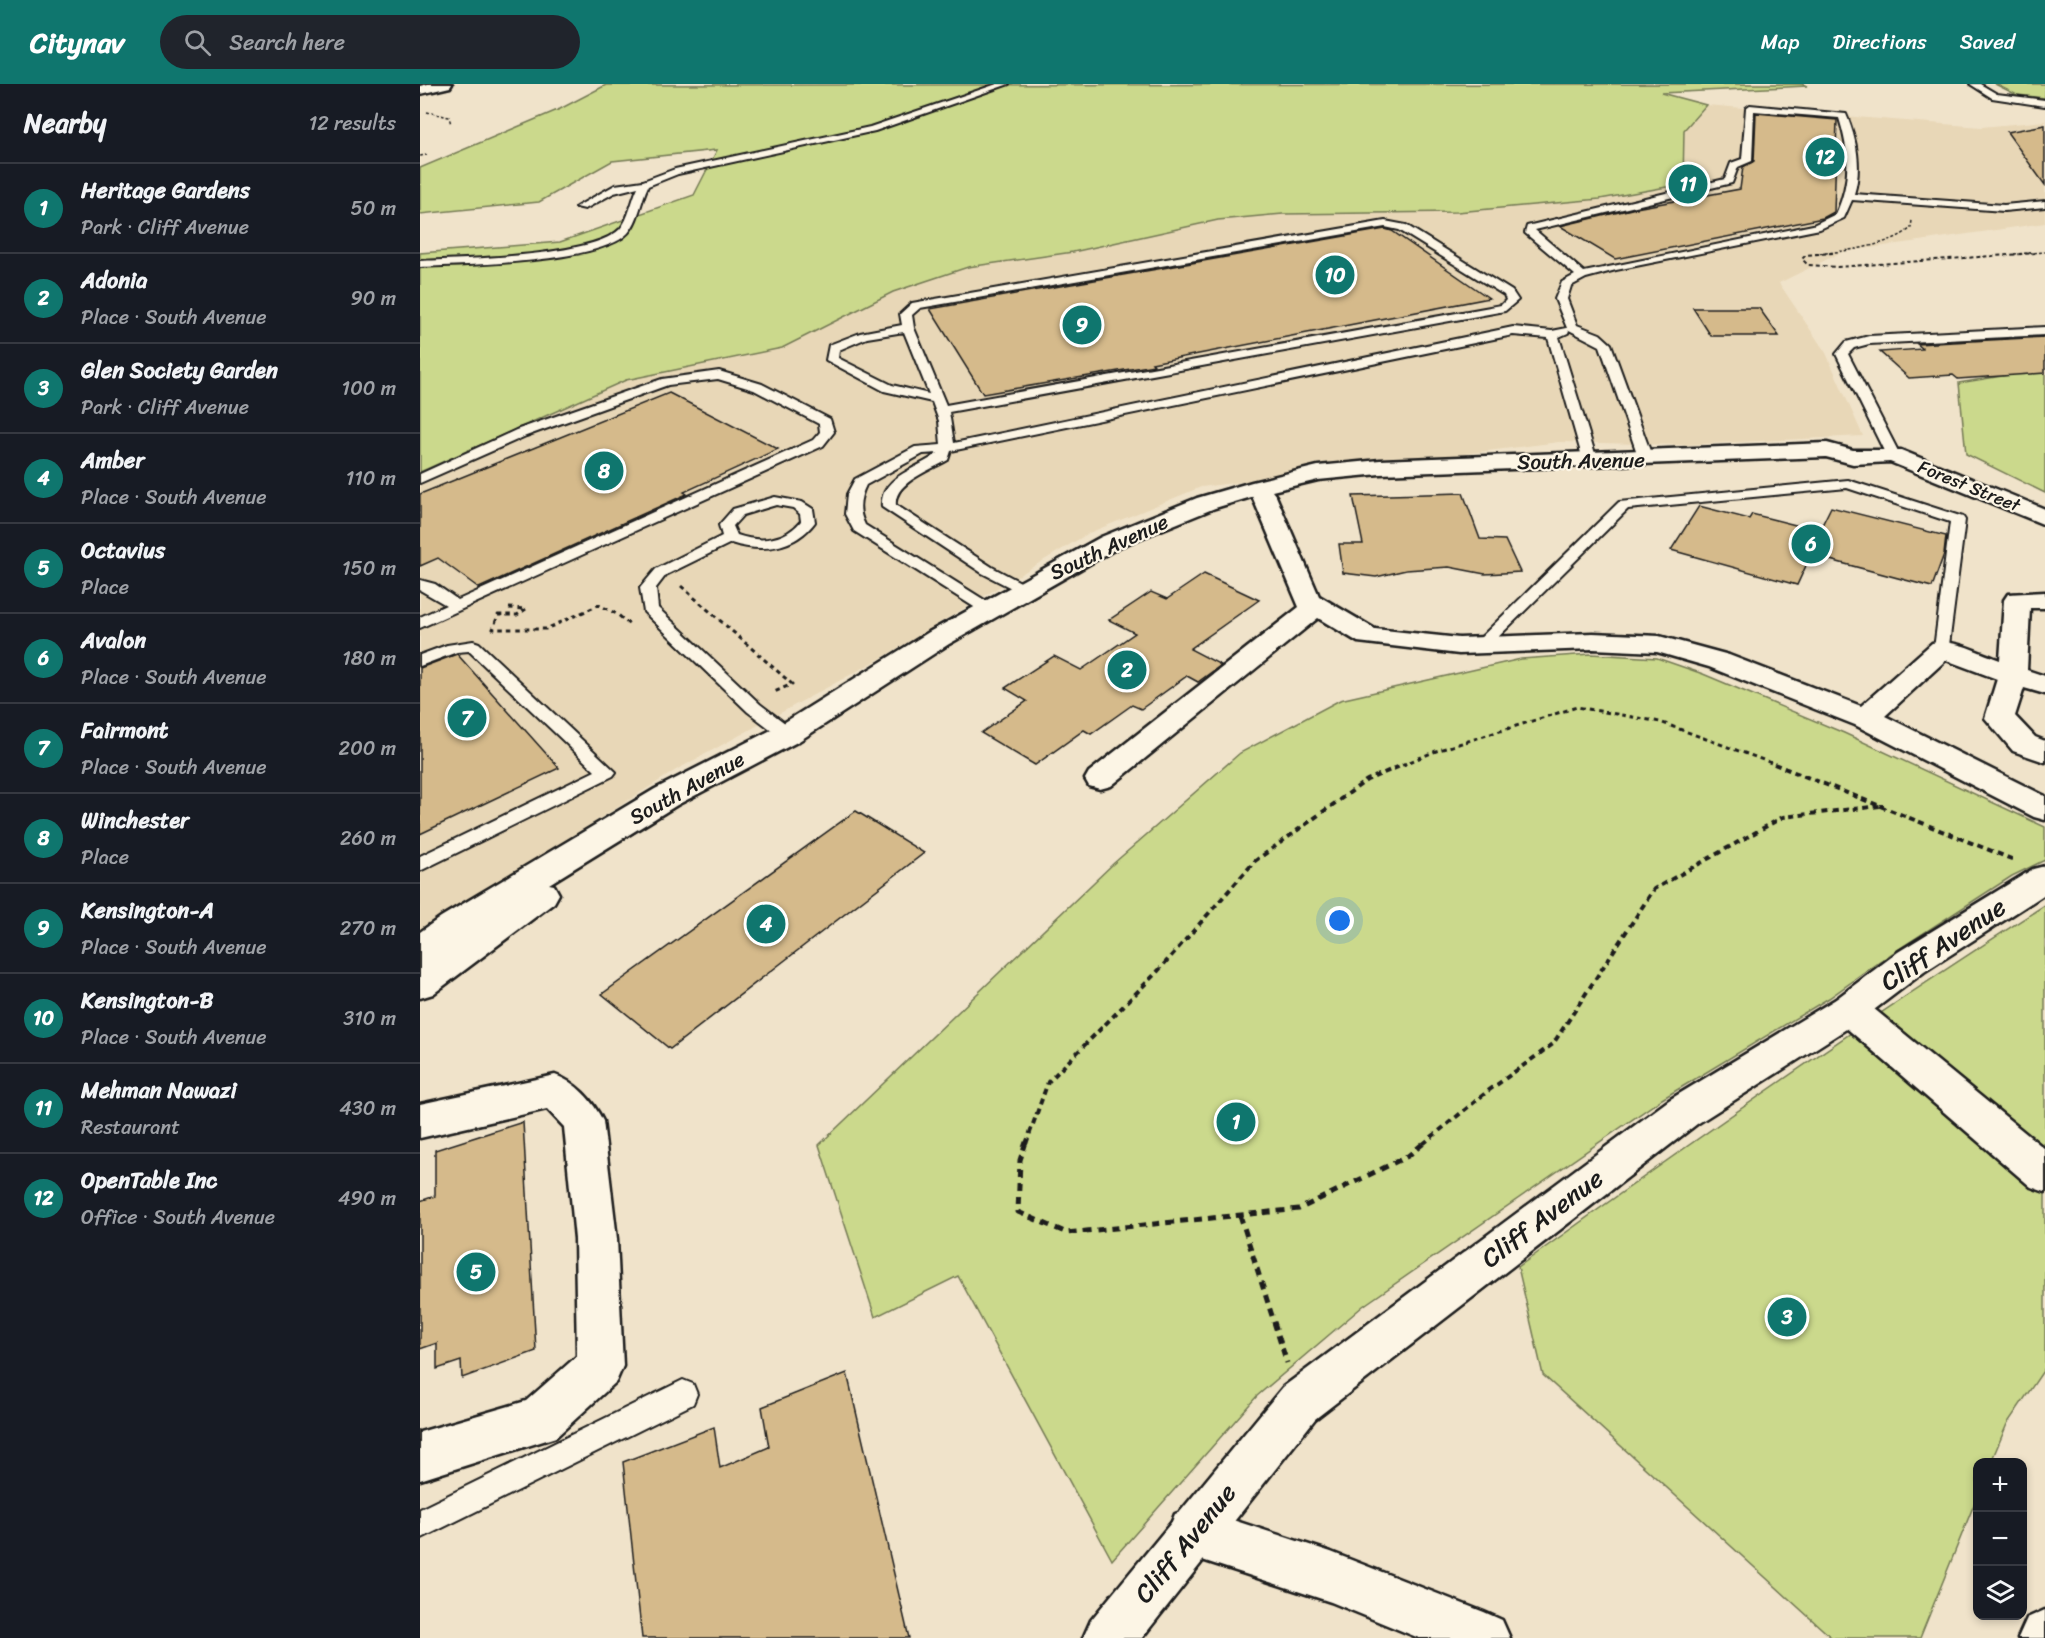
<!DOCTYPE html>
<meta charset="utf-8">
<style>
:root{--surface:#171b24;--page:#20242c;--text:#f1f3f6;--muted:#9ea1a6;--line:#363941;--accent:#0f766e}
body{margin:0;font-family:Sriracha,sans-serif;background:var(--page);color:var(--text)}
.controls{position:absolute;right:18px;bottom:18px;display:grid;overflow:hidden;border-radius:12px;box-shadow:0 3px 9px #0003}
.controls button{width:54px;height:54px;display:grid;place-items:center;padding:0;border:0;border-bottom:2px solid var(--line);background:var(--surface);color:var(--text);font:30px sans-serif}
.you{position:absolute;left:920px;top:837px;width:21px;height:21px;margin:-15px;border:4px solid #fff;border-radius:50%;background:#1a73e8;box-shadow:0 0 0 9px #1a73e833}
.badge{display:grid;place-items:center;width:39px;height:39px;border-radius:50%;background:var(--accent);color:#fff;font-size:20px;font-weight:700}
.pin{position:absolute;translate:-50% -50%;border:3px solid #fff;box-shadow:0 2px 6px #0006}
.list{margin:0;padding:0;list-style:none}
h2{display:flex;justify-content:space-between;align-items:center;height:78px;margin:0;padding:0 24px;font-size:26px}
h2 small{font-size:20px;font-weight:400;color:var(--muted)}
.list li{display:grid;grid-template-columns:39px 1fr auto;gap:18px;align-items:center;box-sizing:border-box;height:90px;padding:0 24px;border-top:2px solid var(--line)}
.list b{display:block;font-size:22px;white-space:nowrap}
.list p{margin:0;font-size:20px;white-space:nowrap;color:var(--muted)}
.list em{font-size:20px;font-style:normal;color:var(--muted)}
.icon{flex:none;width:33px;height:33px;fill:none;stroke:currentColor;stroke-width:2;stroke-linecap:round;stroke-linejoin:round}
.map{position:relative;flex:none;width:1625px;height:1554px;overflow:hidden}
header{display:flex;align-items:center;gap:36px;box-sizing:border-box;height:84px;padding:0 30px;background:var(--accent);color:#fff}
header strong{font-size:28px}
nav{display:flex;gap:33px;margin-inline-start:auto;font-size:21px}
.search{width:420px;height:54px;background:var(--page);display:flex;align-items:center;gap:15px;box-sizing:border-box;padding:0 21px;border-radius:33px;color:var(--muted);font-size:22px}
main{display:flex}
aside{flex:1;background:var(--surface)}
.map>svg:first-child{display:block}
.built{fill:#e8d7b7}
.green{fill:#cbd98c;stroke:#747a54;stroke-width:1.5}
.building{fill:#d5ba8b;stroke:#1c1c1c;stroke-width:1.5}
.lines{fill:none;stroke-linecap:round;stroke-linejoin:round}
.lane-casing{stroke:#1c1c1c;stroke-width:4}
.street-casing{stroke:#1c1c1c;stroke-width:5}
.secondary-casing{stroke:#1c1c1c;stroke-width:5}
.path-far4{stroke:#1c1c1c;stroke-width:1.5;stroke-dasharray:3 2;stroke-linecap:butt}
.path-far3{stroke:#1c1c1c;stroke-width:2;stroke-dasharray:4 3;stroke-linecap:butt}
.path-far2{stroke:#1c1c1c;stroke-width:3;stroke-dasharray:4.5 4;stroke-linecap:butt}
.path-far1{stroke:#1c1c1c;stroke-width:4;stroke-dasharray:6 4.5;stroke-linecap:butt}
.path{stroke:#1c1c1c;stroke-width:5;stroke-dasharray:8 6;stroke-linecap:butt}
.lane{fill:#fcf5e5;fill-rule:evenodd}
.street{fill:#fcf5e5;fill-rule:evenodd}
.secondary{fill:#fcf5e5;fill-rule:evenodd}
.labels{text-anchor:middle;stroke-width:4.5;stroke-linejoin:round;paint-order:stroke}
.far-street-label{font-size:18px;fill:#1c1c1c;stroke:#fcf5e5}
.street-label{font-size:21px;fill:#1c1c1c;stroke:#fcf5e5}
.near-street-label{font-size:26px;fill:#1c1c1c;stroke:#fcf5e5}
</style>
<header>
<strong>Citynav</strong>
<div class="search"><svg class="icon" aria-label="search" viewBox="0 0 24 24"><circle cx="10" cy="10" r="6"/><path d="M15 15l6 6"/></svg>Search here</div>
<nav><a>Map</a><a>Directions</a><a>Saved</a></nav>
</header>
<main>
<aside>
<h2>Nearby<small>12 results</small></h2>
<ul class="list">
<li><span class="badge">1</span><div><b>Heritage Gardens</b><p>Park · Cliff Avenue</p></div><em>50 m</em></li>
<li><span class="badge">2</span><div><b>Adonia</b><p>Place · South Avenue</p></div><em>90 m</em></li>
<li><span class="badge">3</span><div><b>Glen Society Garden</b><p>Park · Cliff Avenue</p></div><em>100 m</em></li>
<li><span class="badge">4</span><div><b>Amber</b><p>Place · South Avenue</p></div><em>110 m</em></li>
<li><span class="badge">5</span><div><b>Octavius</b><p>Place</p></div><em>150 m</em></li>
<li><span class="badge">6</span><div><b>Avalon</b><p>Place · South Avenue</p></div><em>180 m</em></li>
<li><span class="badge">7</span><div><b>Fairmont</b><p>Place · South Avenue</p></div><em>200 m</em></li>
<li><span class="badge">8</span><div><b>Winchester</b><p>Place</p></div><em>260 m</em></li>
<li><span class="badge">9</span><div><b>Kensington-A</b><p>Place · South Avenue</p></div><em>270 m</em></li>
<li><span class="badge">10</span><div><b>Kensington-B</b><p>Place · South Avenue</p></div><em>310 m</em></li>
<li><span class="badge">11</span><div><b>Mehman Nawazi</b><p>Restaurant</p></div><em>430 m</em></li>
<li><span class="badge">12</span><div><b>OpenTable Inc</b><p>Office · South Avenue</p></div><em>490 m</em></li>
</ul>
</aside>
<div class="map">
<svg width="1625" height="1554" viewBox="0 0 1625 1554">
<rect width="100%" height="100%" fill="#f0e3ca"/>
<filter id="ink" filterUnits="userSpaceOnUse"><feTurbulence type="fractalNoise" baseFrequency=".0167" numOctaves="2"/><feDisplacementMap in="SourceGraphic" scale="12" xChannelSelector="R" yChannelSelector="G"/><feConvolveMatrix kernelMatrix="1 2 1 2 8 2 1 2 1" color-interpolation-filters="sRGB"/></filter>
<g filter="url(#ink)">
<!-- built -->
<path class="built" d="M1286,21L1561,43L1625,37V139L1422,168L1359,199L1406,269L1443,352L1261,361L1139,358L781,403L669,449L463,573L256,686L0,849V388L206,296L362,264L473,208L548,183L653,168L798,136L863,130L1037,128L1180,115L1262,100L1264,46Z"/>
<!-- green -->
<g class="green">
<path d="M1382,0L1387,2L1241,9L1286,21L1264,46L1263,100L1180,115L1037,128L863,130L798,136L653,168L548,183L473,208L362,264L206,296L0,388V169L140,158L274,111L297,66L192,77L119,118L0,130V84L140,25L186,1Z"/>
<path d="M1575,0H1625V14L1597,11Z"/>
<path d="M1625,285V409L1546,370L1539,299Z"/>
<path d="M1171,570L1237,574L1283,590L1424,649L1625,743V776L1592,792L1471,870L1409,914L1242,1015L943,1222L837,1312L692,1476L538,1192L455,1233L399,1061L694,779L820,669L920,616L1101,575Z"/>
<path d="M1625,821V1284L1587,1340L1571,1378H1558L1557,1413L1500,1554H1412L1123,1291L1098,1183C1271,1058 1445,936 1625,821Z"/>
</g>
<!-- building -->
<g class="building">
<path d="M1336,29L1417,36L1414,128L1403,134L1195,175L1140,142L1216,124L1320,105L1323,83L1334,77Z"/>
<path d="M1625,41V101L1587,48Z"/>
<path d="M965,145L972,147L1069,214L732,279L734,281L563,310L510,225Z"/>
<path d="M1273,224H1339L1359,252H1291Z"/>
<path d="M1625,253V289L1538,295L1533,291L1489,294L1460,268L1503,265L1497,260Z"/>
<path d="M249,309L358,365L264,408L267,410L59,504L18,474L0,482V410Z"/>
<path d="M1043,409L1060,455L1085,456L1100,488L1065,490L1029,483L986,486L956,493L923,489L919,460H943L933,412Z"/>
<path d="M1279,422L1329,435L1332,430L1399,447L1411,423L1526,452L1524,470L1512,503L1391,471L1377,501L1251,466Z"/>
<path d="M784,490L839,516L770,565L801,581L778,598L767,592L721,625L712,621L671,650L664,646L615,681L561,649L607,617L585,604L634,572L661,586L715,549L689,536L731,508L747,515Z"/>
<path d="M37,570L139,684L0,750V584Z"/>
<path d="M436,727L504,769L250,965L182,910Z"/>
<path d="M103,1038L116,1267L42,1294L41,1277L17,1285V1259L0,1265V1117L15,1112V1066Z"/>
<path d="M427,1289L489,1554H222L203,1378L294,1343L300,1384L349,1363L342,1323Z"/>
</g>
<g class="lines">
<!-- lane casing -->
<g class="lane-casing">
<g id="lane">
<path d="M577,0H589L455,47L258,90L228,102C221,116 219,137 208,149C181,179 43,181 0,183V177C41,175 173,173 200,145C209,135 212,115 218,103L194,109L165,125L156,123L195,101L223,97L255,85L450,43Z"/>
<path d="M1550,0H1560L1577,10L1625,16V22L1572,14Z"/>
<path d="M1330,21L1426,30C1437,55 1442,85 1434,110L1584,121L1625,117V123L1584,127L1432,116L1424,134L1400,145L1196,186L1166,194L1151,202L1147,215L1157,241L1180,250L1191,260L1233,375L1231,378L1226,379L1219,375L1180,262L1149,246L1148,249L1139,253L1177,376L1175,379H1165L1163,376L1128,254L1093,251L531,367L528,376C511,386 473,399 476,421L572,483L608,502L611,505L608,508L603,510L562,489L462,423C459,392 499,385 518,369L503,370L446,401C439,415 438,427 445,441L574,522L576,525L574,528H562L434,447L425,430L427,410L435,395L495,363L521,361L519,337L512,318L464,307L406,276L409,261L440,249L482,241L480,230L492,219L965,137L986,141L1092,207L1098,216L1085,227L529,328L534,359L1093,243L1132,247L1147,244L1135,215L1142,198L1155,191L1105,149L1107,142L1305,95L1311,79L1322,75L1326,24ZM1334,27L1419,34C1430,70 1431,96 1416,130L1393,141L1164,188L1115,146L1312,99L1318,83L1332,77ZM965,143L979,146L1084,211L1086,216L1081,221L526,321L494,244L492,231L500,224ZM484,248L509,310L472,301L418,274L419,266L447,254Z"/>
<path d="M1625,243V251L1449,260L1434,264L1428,270L1480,371L1473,375L1466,371L1416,270L1426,258L1449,252Z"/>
<path d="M299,287L342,300L410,335L414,348L403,362L0,544V533L26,521L0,506V496L15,500L38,516L393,356L400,348L399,340L334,306L298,295L248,301L106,352L0,399V390L96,346L242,295Z"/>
<path d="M1428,396L1543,433L1545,436L1528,569L1522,570L1514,565L1530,438L1427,404L1208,425L1066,565H1054L1052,562L1199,418Z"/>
<path d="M355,413L382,418L393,425L395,438C375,465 342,469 311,459L246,491L236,504L238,524L340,620L374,646L377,650L368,656L362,654L328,628L224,528L220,504L236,485L302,452L299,441L313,425ZM356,421L373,424L380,430L381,437C365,457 340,459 317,451L313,442L323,431Z"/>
<path d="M53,557L59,559L196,688L193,692L0,787V772L175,687L49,567L37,568L0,582V571L27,561Z"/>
<path d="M263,1296L273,1300L277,1310L273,1320L0,1455V1425Z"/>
</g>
</g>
<!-- street casing -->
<g class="street-casing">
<g id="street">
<path d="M8,0H32L30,3L0,10V2Z"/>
<path d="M844,405L852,407L856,412L899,512L955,545L1039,554L1173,549L1239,552L1309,571L1441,622L1512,559C1533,554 1560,569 1580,576L1584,516L1588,510L1625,508V524H1610L1607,586L1625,592V610L1604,604L1595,632L1615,653L1625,657V678L1593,667L1565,634L1577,595L1526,576L1465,632L1625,712V736L1614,733L1435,641L1289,583L1237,568L1173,565L1039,570L938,558L898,534L691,702L680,705L669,702L665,695L669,688L879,523L832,412L836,407Z"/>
<path d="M1429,910L1442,915L1625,1065V1108L1611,1103L1416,935L1411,925L1416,915Z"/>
<path d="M135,991C156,998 173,1017 183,1037L197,1155L203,1282L196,1298L136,1353L0,1396V1348L106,1317L157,1272L155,1155L144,1043L127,1025L0,1054V1020Z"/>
<path d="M773,1423L911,1468L1064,1528L1082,1536L1090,1554H999L911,1518L773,1473L755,1466L748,1448L755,1430Z"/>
<path d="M1625,1526V1554H1598L1607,1534Z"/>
</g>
</g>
<!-- secondary casing -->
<g class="secondary-casing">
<g id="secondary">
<path d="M1407,359L1433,366H1481L1625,425V441L1470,378L1433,380L1406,373L960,390L898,396L848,408L795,424L699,463L529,560L379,657L257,721L129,800L134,801L139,810L134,819L13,910L0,914V848L21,833L235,705L357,643L509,548L681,453L777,414L832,398L898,382L960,376Z"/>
<path d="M1625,782V810L1504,888L1442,935L1277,1040L895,1335L722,1554H663L671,1536L863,1303L1249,1016L1416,915L1478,868L1613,785Z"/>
</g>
</g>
<!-- path-far4 -->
<g class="path-far4">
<path d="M7,28L29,33L31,40"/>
<path d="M0,72L7,71"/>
<path d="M1395,170C1422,168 1471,162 1491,144L1492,136"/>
<path d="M1594,170L1625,168"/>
</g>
<!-- path-far3 -->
<path class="path-far3" d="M1413,169L1386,171L1382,175L1388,181L1417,183L1615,169"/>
<!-- path-far2 -->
<g class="path-far2">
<path d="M261,502L372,600L352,609"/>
<path d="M89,524L105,525"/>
<path d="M106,525L97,531H78L73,545H126L179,521L197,530L211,542"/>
<path d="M982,681L1016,667L1157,623L1240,638L1357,681"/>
</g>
<!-- path-far1 -->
<g class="path-far1">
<path d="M1354,680L1460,722"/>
<path d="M1460,722L1594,776"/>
<path d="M1460,722H1464"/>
<path d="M606,1060L628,998L738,887L835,777L947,696L985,680"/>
<path d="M1003,1060L1068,1007L1133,960L1234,805L1363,733L1460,722"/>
</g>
<!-- path -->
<g class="path">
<path d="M606,1058L600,1076L598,1128L647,1149L879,1125L988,1072L1005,1058"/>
<path d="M820,1131L867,1279"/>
</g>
<!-- lane -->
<use href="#lane" class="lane"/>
<!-- street -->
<use href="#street" class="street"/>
<!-- secondary -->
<use href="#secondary" class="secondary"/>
</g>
</g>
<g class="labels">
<!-- far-street labels -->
<g class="far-street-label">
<text transform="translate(1549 402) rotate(22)" y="6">Forest Street</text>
</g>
<!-- street labels -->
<g class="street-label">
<text transform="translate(1161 377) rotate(-1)" y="7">South Avenue</text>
<text transform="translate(689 463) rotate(-25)" y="7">South Avenue</text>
<text transform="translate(267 704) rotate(-29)" y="7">South Avenue</text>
</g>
<!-- near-street labels -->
<g class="near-street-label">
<text transform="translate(1523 860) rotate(-34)" y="9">Cliff Avenue</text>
<text transform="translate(1122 1134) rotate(-37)" y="9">Cliff Avenue</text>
<text transform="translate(765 1459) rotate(-51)" y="9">Cliff Avenue</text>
</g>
</g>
</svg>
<div class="controls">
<button>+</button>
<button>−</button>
<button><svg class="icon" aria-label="layers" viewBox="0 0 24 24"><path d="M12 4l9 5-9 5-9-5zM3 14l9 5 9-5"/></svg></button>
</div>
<div class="you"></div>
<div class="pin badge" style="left:816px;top:1038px">1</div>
<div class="pin badge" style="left:707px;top:586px">2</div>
<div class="pin badge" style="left:1367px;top:1233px">3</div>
<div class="pin badge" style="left:346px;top:840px">4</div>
<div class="pin badge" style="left:56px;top:1188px">5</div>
<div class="pin badge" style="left:1391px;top:460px">6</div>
<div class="pin badge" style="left:47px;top:634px">7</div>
<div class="pin badge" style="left:184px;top:387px">8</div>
<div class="pin badge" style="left:662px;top:241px">9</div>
<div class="pin badge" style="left:915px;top:191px">10</div>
<div class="pin badge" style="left:1268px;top:100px">11</div>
<div class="pin badge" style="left:1405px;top:73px">12</div>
</div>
</main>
